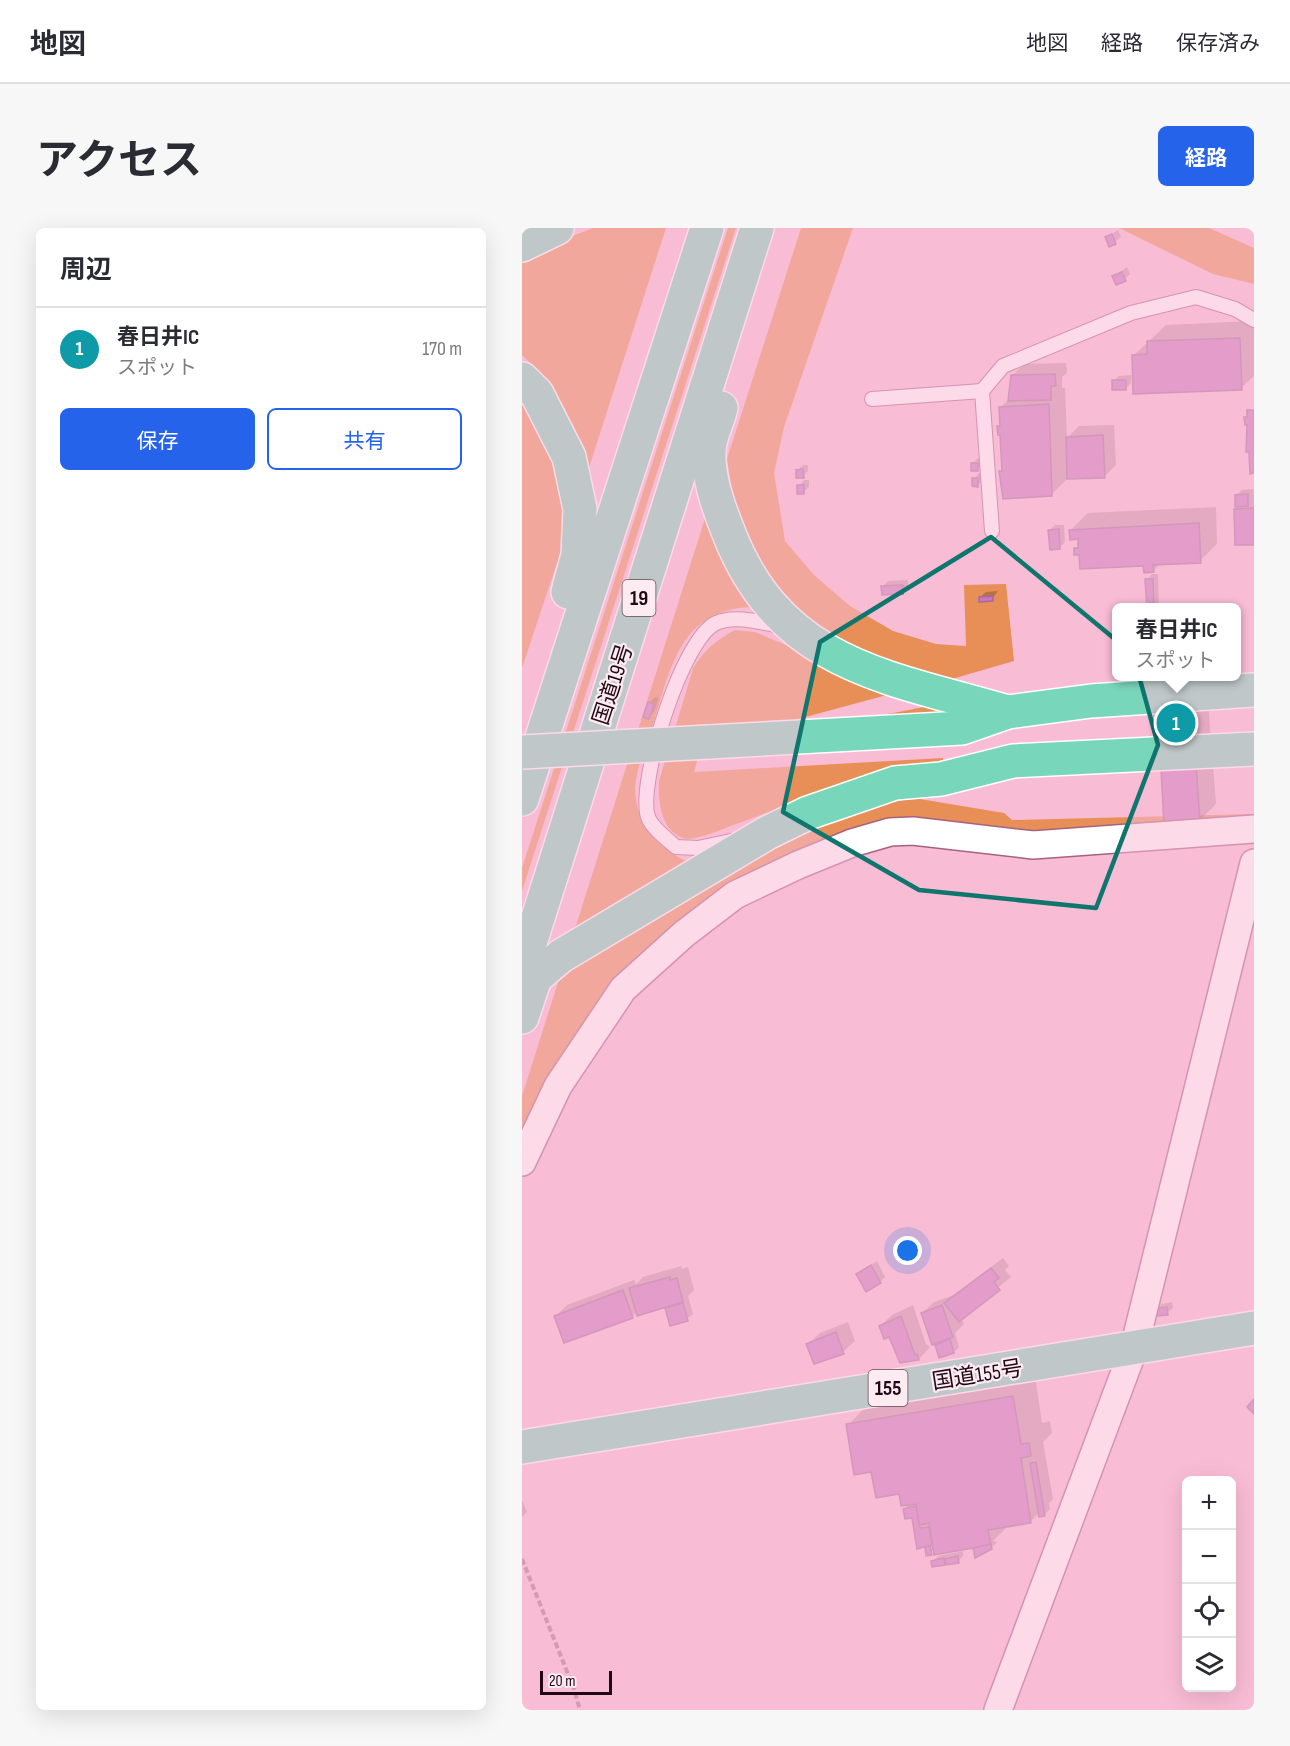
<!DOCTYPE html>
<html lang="ja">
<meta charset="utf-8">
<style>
:root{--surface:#fff;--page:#f7f7f7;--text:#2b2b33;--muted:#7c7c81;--line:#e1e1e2;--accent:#2563eb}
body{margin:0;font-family:"Sofia Sans Condensed","Noto Sans JP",sans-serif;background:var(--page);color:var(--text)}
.controls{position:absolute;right:18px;bottom:18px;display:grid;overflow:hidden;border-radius:9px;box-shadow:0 6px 24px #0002}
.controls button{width:54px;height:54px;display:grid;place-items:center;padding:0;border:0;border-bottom:2px solid var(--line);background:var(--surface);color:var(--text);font:30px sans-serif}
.scale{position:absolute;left:18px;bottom:15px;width:72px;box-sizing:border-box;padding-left:6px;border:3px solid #220814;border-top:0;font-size:16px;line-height:21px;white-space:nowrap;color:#220814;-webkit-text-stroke:4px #fcecf2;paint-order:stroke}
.you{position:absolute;left:386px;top:1023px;width:21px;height:21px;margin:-15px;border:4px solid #fff;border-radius:50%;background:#1a73e8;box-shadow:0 0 0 9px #1a73e833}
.badge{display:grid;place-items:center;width:39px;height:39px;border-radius:50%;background:var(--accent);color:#fff;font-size:20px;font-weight:700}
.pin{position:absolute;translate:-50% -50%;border:3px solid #fff;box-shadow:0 2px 6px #0006}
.popup{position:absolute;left:590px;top:375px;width:129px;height:78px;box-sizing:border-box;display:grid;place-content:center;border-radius:9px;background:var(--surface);filter:drop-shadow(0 2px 4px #0005);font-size:20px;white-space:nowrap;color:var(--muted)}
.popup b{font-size:22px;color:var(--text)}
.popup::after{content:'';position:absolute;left:50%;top:100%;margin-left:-12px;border:12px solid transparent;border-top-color:var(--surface)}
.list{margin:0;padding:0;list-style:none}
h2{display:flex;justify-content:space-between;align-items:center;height:78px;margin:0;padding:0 24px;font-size:26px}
h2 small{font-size:20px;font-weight:400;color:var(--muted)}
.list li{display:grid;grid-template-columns:39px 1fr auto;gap:18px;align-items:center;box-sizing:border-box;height:84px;padding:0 24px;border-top:2px solid var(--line)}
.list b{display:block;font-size:22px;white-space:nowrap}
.list p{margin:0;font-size:20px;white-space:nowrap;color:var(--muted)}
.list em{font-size:20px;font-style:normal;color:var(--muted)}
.actions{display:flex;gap:12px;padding:18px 24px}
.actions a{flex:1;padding:14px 0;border:2px solid var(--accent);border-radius:9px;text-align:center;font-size:21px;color:var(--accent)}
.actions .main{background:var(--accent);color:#fff}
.icon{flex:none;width:33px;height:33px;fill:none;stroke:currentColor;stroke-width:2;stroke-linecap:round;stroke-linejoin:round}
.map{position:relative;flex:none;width:732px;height:1482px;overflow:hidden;border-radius:9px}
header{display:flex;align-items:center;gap:36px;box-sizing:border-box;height:84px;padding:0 30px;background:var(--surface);border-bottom:2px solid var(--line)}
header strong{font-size:28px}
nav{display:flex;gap:33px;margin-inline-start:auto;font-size:21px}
.intro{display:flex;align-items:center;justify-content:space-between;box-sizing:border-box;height:144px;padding:0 36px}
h1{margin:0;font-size:42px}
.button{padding:15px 27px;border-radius:9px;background:var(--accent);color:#fff;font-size:21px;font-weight:700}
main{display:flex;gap:36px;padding:0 36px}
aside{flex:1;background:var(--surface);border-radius:9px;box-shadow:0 6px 24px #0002}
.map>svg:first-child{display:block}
.green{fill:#e78f56}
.shadow{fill:#0003}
.building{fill:#cb75be;stroke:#a46b9a;stroke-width:1.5}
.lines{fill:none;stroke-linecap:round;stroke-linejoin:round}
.lane-casing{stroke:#a76280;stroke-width:16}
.street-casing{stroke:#a76280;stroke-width:30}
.highway-casing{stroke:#fff;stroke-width:36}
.path{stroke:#a57589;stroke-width:4;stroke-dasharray:6 3;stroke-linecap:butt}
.lane{stroke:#fff;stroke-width:14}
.street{stroke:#fff;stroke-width:27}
.highway{stroke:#78d6bb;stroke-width:33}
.highway-bridge-casing{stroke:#fff;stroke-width:36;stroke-linecap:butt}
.highway-bridge{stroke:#78d6bb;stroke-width:33}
.marked{fill:none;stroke:#0f766e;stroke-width:4.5;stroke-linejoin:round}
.labels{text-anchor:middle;stroke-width:4.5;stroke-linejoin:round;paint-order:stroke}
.shield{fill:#fcecf2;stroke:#634c57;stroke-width:1.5}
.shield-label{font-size:21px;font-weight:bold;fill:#220814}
.street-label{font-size:22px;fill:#220814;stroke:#fcecf2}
</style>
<header>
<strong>地図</strong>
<nav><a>地図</a><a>経路</a><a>保存済み</a></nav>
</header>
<div class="intro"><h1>アクセス</h1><a class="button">経路</a></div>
<main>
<aside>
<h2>周辺<small></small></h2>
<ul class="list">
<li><span class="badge" style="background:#0f9aa8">1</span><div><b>春日井IC</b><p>スポット</p></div><em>170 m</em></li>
</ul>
<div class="actions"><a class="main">保存</a><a>共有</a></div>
</aside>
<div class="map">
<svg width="732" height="1482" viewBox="0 0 732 1482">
<rect width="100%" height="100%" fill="#f9bcd5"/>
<!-- green -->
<g class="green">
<path d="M71,0H144L64,249C54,202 36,160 0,127V28Z"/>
<path d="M206,0H214L0,663V640Z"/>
<path d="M279,0H331L262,199L252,245L263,313L292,347L328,378L371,403L414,416L444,418L442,357L484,356L492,433L430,451L368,436L326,416L282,389L244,354L215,293L205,231Z"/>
<path d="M597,0H687L732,20V56L691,46Z"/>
<path d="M0,168L37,246L46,302L0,440Z"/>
<path d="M186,281L232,374L228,379C160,383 150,435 133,490C127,510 117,531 114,552C108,591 137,623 171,636L51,707Z"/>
<path d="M213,402L233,404L376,464L235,502L183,504L172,544L421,530V532L314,559L185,607C179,608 171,611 166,611C139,607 136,573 137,553L171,441C182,422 193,413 213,402Z"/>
<path d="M412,477L437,490H346Z"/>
<path d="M392,570L482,585L490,592L731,586L729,591L496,607L389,595L156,698L0,917V868L39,745L298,594L334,581Z"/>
</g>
<!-- shadow -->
<g class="shadow">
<path d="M596,2L599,9L588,17L584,10Z"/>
<path d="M605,39L608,46L603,51L592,48Z"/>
<path d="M732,93V148L719,160L611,128L644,97Z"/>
<path d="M544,135L545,145L540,149V160H543L545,210L557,198L592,197L594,237L582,249L546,250L529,267L479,244L481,241L480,205L477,199L479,196V179L487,171L490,148L502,136Z"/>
<path d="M609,147V155L603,161L591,153L597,148Z"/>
<path d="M456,230H460V236L455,241L451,235Z"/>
<path d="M281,237H286V243L281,248L276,242Z"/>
<path d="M457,245H461V252L456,257L452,251Z"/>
<path d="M282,252H287V259L281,264L277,258Z"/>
<path d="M731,261L732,270V315L713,281L718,277L714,267L720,262Z"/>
<path d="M694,279L695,316L678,333L638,336L631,343L623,336L558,325L554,321L557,317V310L549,302L566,285Z"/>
<path d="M533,297H542L543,314L538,319L527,303Z"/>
<path d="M630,346H636L637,380H626L625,352Z"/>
<path d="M386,352V359L381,364L360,359L366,353Z"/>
<path d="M476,363L470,371L458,369L464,364Z"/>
<path d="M635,448H684L694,576L677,593Z"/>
<path d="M133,469L137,470L132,484L127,489V475Z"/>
<path d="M481,1030L487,1038L483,1042L489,1049L439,1090L442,1096L433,1105L437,1119L432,1124L415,1117L420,1111L400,1085L412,1074L432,1067Z"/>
<path d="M355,1033L363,1049L358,1054L336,1046Z"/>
<path d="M159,1038L160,1041L166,1039L172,1062L166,1068L171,1086L165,1091L149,1096L144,1078L115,1083L110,1089L34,1088L45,1077L112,1052L114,1056L121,1049Z"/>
<path d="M650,1074L651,1080L645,1085L635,1081L640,1076Z"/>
<path d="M391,1077L404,1116L408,1119L397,1131L378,1133L368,1107L358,1098L370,1087Z"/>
<path d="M326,1094L333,1113L321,1124L294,1133L286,1116L298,1105Z"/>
<path d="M513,1147L520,1195L528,1193L530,1205L521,1214L531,1271L527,1275L528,1281L523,1286L518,1284L509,1293L487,1297L471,1313L475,1314L469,1320L456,1318L412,1322L405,1326L391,1288L382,1281L388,1275L351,1242L326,1197L348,1175Z"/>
<path d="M0,1272L5,1284L0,1289Z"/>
<path d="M441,1323V1328L436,1333L411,1337V1333L416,1328Z"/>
</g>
<!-- building -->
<g class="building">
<path d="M590,6L594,16L587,19L583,9Z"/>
<path d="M600,44L604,53L594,57L590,48Z"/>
<path d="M718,110L720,162L611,166L610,127L625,126V113Z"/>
<path d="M533,146L534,158H529V172L486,173L489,147Z"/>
<rect x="590" y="152" width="14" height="10"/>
<path d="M527,176L530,268L481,271L477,243H480L478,207H476L475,198H478L477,179Z"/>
<path d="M725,182H732V245L728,246L727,224H724L725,197H723L722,189H725Z"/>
<path d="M581,207L583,250L545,251L544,209Z"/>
<rect x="449" y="235" width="7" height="8"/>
<path d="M281,241L282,250H274V242Z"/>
<path d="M450,250H456V259L450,258Z"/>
<rect x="275" y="257" width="7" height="9"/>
<path d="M726,266V278L713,279V267Z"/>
<path d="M732,280V317H713L712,281Z"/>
<path d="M677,295L679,335L631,337L632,344L622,345L621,338L558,341L557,327H552V320H556V311L548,312L547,302Z"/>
<path d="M537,301L538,321L528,322L526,302Z"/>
<path d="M623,351H631L632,380H625Z"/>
<path d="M381,357V366L360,367L359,358Z"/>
<path d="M471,368V373L457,374V369Z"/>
<path d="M634,448H668L678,594L642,597Z"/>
<path d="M126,474L132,476L127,491L121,489Z"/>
<path d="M349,1037L359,1055L344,1064L334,1046Z"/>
<path d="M469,1040L477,1050L472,1054L478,1062L437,1094L422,1075Z"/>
<path d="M148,1049V1052L155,1050L161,1074L115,1088L107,1060Z"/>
<path d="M101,1062L111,1090L42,1115L32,1088Z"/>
<path d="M161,1075L166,1093L148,1098L143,1080Z"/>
<path d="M420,1077L431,1109L410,1117L399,1085Z"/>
<path d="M645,1079L646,1087L634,1088L633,1081Z"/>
<path d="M379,1088L393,1127L395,1126L397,1132L378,1135L367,1109L362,1111L357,1098Z"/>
<path d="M314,1104L322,1126L292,1136L284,1116Z"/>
<path d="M428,1111L432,1125L417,1130L413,1117Z"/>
<path d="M491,1168L499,1216L507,1215L509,1228L499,1230L509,1295L466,1302L469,1317L412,1327L407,1295L397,1297L394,1276L379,1278L377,1266L354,1270L349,1244L332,1247L324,1196Z"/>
<path d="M732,1171V1186L725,1179Z"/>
<path d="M514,1234L523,1288L517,1289L508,1235Z"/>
<path d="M394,1278L398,1300L407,1299L410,1317L395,1321L390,1290L383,1291L381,1281Z"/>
<path d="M469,1316L470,1321L453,1330L451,1320Z"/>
<path d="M408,1318L410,1327L404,1328L403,1319Z"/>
<path d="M436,1328L437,1335L424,1337L423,1331Z"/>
<path d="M422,1330L423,1337L410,1339L409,1333Z"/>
</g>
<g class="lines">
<!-- lane casing -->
<g class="lane-casing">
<g id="lane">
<path d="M350,171L460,163"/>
<path d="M470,303L460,163L481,138L609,85L674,69L713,81L732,92"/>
<path d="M209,613L176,620L154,619C145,611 130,600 126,589C115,555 160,411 194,395C214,386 241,395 262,399"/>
</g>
</g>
<!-- street casing -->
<g class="street-casing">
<g id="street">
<path d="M0,934L36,858L101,761L162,706L213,667L276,637L330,615L368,604L391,603L511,617L732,601"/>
<path d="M476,1482L612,1120L732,635"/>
</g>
</g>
<!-- highway casing -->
<g class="highway-casing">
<g id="highway">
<path d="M0,17L35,0"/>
<path d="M0,151L15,166L47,229L58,281L56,327L46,364"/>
<path d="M199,180C196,192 190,204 188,215C183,244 197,281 208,308C260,438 366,449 486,484"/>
<path d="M187,514L440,500L486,484L569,473L732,462"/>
<path d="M0,571L185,0"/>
<path d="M0,740L235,0"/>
<path d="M0,789L13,750L39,728L245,605L286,585L373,555L419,551L491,533L732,521"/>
<path d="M0,1219L732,1100"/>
</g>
</g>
<!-- path -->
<path class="path" d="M0,1331L52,1461L58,1482"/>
<!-- lane -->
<use href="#lane" class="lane"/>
<!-- street -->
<use href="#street" class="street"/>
<!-- highway -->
<use href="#highway" class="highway"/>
<!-- highway-bridge casing -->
<g class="highway-bridge-casing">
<path id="highway-bridge" d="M0,524L187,514"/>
</g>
<!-- highway-bridge -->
<use href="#highway-bridge" class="highway-bridge"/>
</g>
<!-- marked area -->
<path d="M0 0H732V1482H0ZM469,309L611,426L636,517L574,680L397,662L261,584L298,414Z" fill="#f9bcd5" fill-opacity=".55" fill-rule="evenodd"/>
<path class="marked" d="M469,309L611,426L636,517L574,680L397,662L261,584L298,414Z"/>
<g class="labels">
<!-- shield labels -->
<g class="shield">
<rect x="100.5" y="352" width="33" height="36" rx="4.5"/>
<rect x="346.5" y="1142" width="39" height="36" rx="4.5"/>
</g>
<g class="shield-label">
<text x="117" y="377">19</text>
<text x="366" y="1167">155</text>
</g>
<!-- street labels -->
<g class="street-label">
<text transform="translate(90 456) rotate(-72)" y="8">国道19号</text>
<text transform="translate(455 1146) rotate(-9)" y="8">国道155号</text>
</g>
</g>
</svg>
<div class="controls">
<button>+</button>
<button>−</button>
<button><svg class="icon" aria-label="locate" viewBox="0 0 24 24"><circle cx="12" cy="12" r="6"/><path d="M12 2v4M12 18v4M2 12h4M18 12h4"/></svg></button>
<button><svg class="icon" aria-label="layers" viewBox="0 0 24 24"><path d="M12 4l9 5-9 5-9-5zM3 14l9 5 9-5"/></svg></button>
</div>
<div class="scale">20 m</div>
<div class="you"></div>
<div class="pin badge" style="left:654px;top:495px;background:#0f9aa8">1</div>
<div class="popup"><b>春日井IC</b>スポット</div>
</div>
</main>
